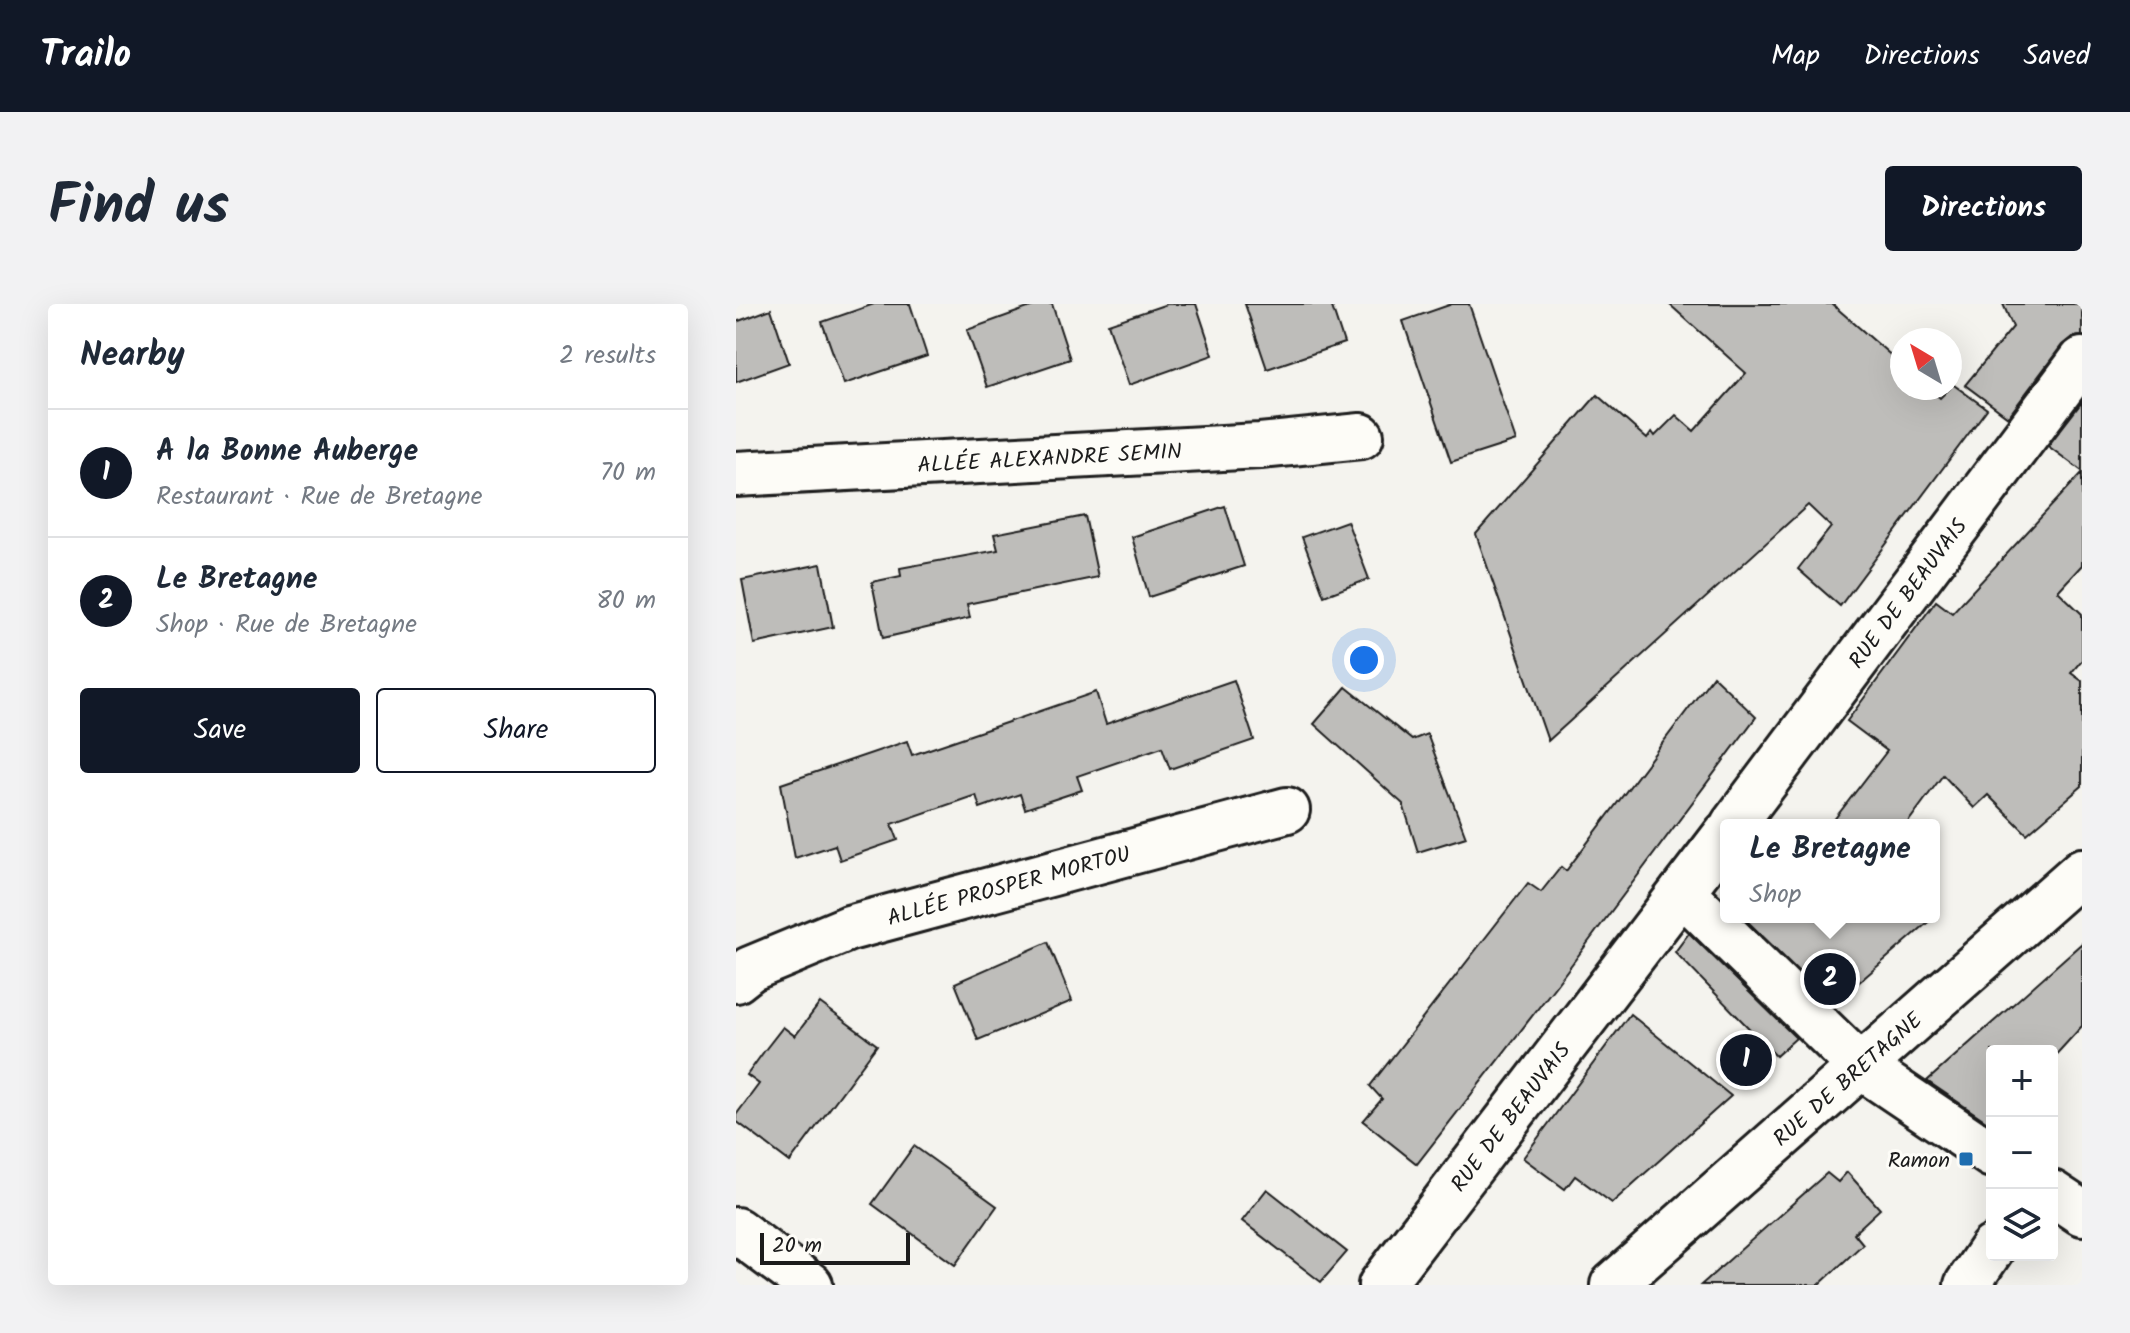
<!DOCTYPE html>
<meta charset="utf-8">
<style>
:root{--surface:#fff;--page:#f2f2f3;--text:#1f2937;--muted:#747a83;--line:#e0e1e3;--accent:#111827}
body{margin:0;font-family:Kalam,sans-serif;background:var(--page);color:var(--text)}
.controls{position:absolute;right:24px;bottom:24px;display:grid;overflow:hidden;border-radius:8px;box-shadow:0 8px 32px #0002}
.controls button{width:72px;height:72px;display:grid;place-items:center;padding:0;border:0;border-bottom:2px solid var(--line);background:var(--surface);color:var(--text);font:40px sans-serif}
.compass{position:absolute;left:1154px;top:24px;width:72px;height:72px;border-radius:50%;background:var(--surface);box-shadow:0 8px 32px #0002;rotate:322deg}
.scale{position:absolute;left:24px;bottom:20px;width:150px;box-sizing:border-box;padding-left:8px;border:4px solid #1c1c1c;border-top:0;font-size:22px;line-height:28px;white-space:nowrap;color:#1c1c1c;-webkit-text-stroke:6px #fdfcf7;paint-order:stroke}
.you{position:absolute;left:628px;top:356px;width:28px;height:28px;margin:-20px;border:6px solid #fff;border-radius:50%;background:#1a73e8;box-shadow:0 0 0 12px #1a73e833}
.badge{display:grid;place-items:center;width:52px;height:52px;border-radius:50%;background:var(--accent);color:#fff;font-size:26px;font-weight:700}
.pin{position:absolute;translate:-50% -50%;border:4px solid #fff;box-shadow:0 2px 8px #0006}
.popup{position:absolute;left:984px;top:515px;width:220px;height:104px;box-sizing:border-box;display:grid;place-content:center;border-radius:8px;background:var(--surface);filter:drop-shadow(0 2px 6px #0005);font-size:26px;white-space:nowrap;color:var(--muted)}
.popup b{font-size:30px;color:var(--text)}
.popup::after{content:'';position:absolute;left:50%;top:100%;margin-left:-16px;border:16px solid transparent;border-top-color:var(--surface)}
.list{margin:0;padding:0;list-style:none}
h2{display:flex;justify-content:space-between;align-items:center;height:104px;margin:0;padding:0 32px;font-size:34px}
h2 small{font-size:26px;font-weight:400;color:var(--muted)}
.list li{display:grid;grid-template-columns:52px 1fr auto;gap:24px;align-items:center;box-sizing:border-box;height:128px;padding:0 32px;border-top:2px solid var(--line)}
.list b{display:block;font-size:30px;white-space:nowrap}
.list p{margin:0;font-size:26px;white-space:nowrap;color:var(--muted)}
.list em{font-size:26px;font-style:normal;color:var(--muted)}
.actions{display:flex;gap:16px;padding:24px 32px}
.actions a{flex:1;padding:18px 0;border:2px solid var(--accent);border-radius:8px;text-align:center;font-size:28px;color:var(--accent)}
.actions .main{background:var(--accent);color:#fff}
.icon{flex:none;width:44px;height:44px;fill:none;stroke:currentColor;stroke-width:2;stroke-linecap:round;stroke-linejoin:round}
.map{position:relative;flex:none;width:1346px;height:981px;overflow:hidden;border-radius:8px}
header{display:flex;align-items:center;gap:48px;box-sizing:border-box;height:112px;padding:0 40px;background:var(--accent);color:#fff}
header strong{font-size:38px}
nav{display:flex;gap:44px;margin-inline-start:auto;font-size:28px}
.intro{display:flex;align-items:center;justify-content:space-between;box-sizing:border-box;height:192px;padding:0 48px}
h1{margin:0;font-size:56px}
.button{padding:20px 36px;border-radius:8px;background:var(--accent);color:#fff;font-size:28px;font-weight:700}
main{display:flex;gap:48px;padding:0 48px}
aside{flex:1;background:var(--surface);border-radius:8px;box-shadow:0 8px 32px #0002}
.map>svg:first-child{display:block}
.building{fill:#bebdba;stroke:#1c1c1c;stroke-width:2}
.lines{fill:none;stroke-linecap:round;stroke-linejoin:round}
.minor-casing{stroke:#1c1c1c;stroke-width:50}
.major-casing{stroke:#1c1c1c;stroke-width:50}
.minor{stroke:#fdfcf7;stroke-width:44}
.major{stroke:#fdfcf7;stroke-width:44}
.poi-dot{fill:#1f6fb2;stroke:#fdfcf7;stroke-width:3}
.labels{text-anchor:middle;stroke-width:6;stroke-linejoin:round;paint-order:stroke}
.street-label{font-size:22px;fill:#1c1c1c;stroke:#fdfcf7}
.poi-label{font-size:22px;fill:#1c1c1c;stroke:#fdfcf7;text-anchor:end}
</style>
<header>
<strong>Trailo</strong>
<nav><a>Map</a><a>Directions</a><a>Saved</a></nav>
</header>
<div class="intro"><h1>Find us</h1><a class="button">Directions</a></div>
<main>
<aside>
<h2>Nearby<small>2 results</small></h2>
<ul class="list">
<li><span class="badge">1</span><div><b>A la Bonne Auberge</b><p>Restaurant · Rue de Bretagne</p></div><em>70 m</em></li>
<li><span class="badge">2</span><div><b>Le Bretagne</b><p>Shop · Rue de Bretagne</p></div><em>80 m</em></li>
</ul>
<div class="actions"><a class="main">Save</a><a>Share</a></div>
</aside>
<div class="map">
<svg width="1346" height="981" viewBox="0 0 1346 981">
<rect width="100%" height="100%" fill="#f4f3ee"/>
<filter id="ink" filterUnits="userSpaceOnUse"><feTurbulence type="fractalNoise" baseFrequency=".0125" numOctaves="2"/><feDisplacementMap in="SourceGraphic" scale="16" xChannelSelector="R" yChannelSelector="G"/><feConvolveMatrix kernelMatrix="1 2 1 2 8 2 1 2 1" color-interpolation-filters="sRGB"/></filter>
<g filter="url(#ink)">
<!-- building -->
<g class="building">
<path d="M138,0H174L191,52L108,80L86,18Z"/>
<path d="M303,0H316L334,55L251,83L231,26Z"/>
<path d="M431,0H460L477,51L393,81L372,20Z"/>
<path d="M509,0H595L608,39L531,65Z"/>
<path d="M716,0H733L780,137L715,158L667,17Z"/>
<path d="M933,0H1096L1166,61V84H1192L1204,94L1214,84L1215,79L1251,105L1104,302L1062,265L1095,223L1072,201L812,437L740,230L861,91L911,135L916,128L919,132L940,111L958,127L1010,69Z"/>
<path d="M1267,0H1346V32L1336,33L1326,41L1272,113L1229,81L1277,23Z"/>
<path d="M35,5L53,59L0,78V18Z"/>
<path d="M1346,98V167L1312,142Z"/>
<path d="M1346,169V261L1322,287L1346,310V356L1335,369L1346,377V482L1291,530L1252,491L1238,504L1207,471L1170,521H1094L1151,447L1111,417L1200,297L1216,309Z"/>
<path d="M489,202L508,262L413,293L396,233Z"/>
<path d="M349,212L362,273L231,300L234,314L147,334L136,278L165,272L164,264L262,246L258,230Z"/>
<path d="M611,217L633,275L588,292L566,233Z"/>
<path d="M85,260L97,323L18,340L6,276Z"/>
<path d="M977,372L1020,413L821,680L681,860L627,817L646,795L634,782L792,579L805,588L825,563L830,567Z"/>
<path d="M498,376L518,436L434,465L426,443L341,472L346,486L289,505L284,490L244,504L240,491L156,520L162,536L104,556L99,541L59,554L45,480L171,437L176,451L360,388L370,420Z"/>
<path d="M610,383L676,436L691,430L730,533L682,548L667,500L578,420Z"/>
<path d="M1007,613H1198L1097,701Z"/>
<path d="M953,629L1060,734L1040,752L939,648Z"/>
<path d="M312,638L336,697L242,736L219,679Z"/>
<path d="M1346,639V722L1316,755V747H1256V821L1191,777Z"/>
<path d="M84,699L141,741L54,858L0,817V811L23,780L11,771L29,746L47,723L59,732Z"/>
<path d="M894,710L995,792L876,899L839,872L829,885L787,854Z"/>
<path d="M178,842L261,902L219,961L136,900Z"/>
<path d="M1111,868L1144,905L1118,929L1127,940L1083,981H965L1091,869L1102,878Z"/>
<path d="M531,885L611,948L585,978L506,917Z"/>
</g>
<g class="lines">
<!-- minor casing -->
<g class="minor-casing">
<g id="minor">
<path id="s1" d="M0,170L524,142L625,132"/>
<path id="s2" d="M997,521L1346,56"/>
<path d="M946,588L1124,762L1256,851"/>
<path id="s3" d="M0,676L14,665L113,624L551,506"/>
<path d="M1316,889L1346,909"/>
<path d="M0,926L74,981"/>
<path id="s4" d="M645,981L990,530"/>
<path d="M1231,981L1256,944"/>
</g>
</g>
<!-- major casing -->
<g class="major-casing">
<g id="major">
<path id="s5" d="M877,981L1346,567"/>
</g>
</g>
<!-- minor -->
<use href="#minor" class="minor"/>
<!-- major -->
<use href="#major" class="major"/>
</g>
</g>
<!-- markers -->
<rect class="poi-dot" x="1222" y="847" width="16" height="16" rx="4"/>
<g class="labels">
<!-- street labels -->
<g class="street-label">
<text dy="8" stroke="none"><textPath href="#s1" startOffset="314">ALLÉE ALEXANDRE SEMIN</textPath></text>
<text dy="8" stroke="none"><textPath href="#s2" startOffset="290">RUE DE BEAUVAIS</textPath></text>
<text dy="8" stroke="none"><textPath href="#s3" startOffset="290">ALLÉE PROSPER MORTOU</textPath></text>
<text dy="8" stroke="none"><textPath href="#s5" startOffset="312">RUE DE BRETAGNE</textPath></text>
<text dy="8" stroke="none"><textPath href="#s4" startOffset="212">RUE DE BEAUVAIS</textPath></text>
</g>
<!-- poi labels -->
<g class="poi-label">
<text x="1214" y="863">Ramon</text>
</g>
</g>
</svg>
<div class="controls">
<button>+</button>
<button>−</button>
<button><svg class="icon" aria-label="layers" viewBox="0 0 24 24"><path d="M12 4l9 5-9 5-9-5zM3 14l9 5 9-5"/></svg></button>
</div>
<svg class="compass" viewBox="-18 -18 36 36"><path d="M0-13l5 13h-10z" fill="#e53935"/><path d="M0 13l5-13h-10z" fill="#747a83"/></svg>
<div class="scale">20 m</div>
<div class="you"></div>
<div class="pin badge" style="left:1010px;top:756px">1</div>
<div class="pin badge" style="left:1094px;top:675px">2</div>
<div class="popup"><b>Le Bretagne</b>Shop</div>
</div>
</main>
